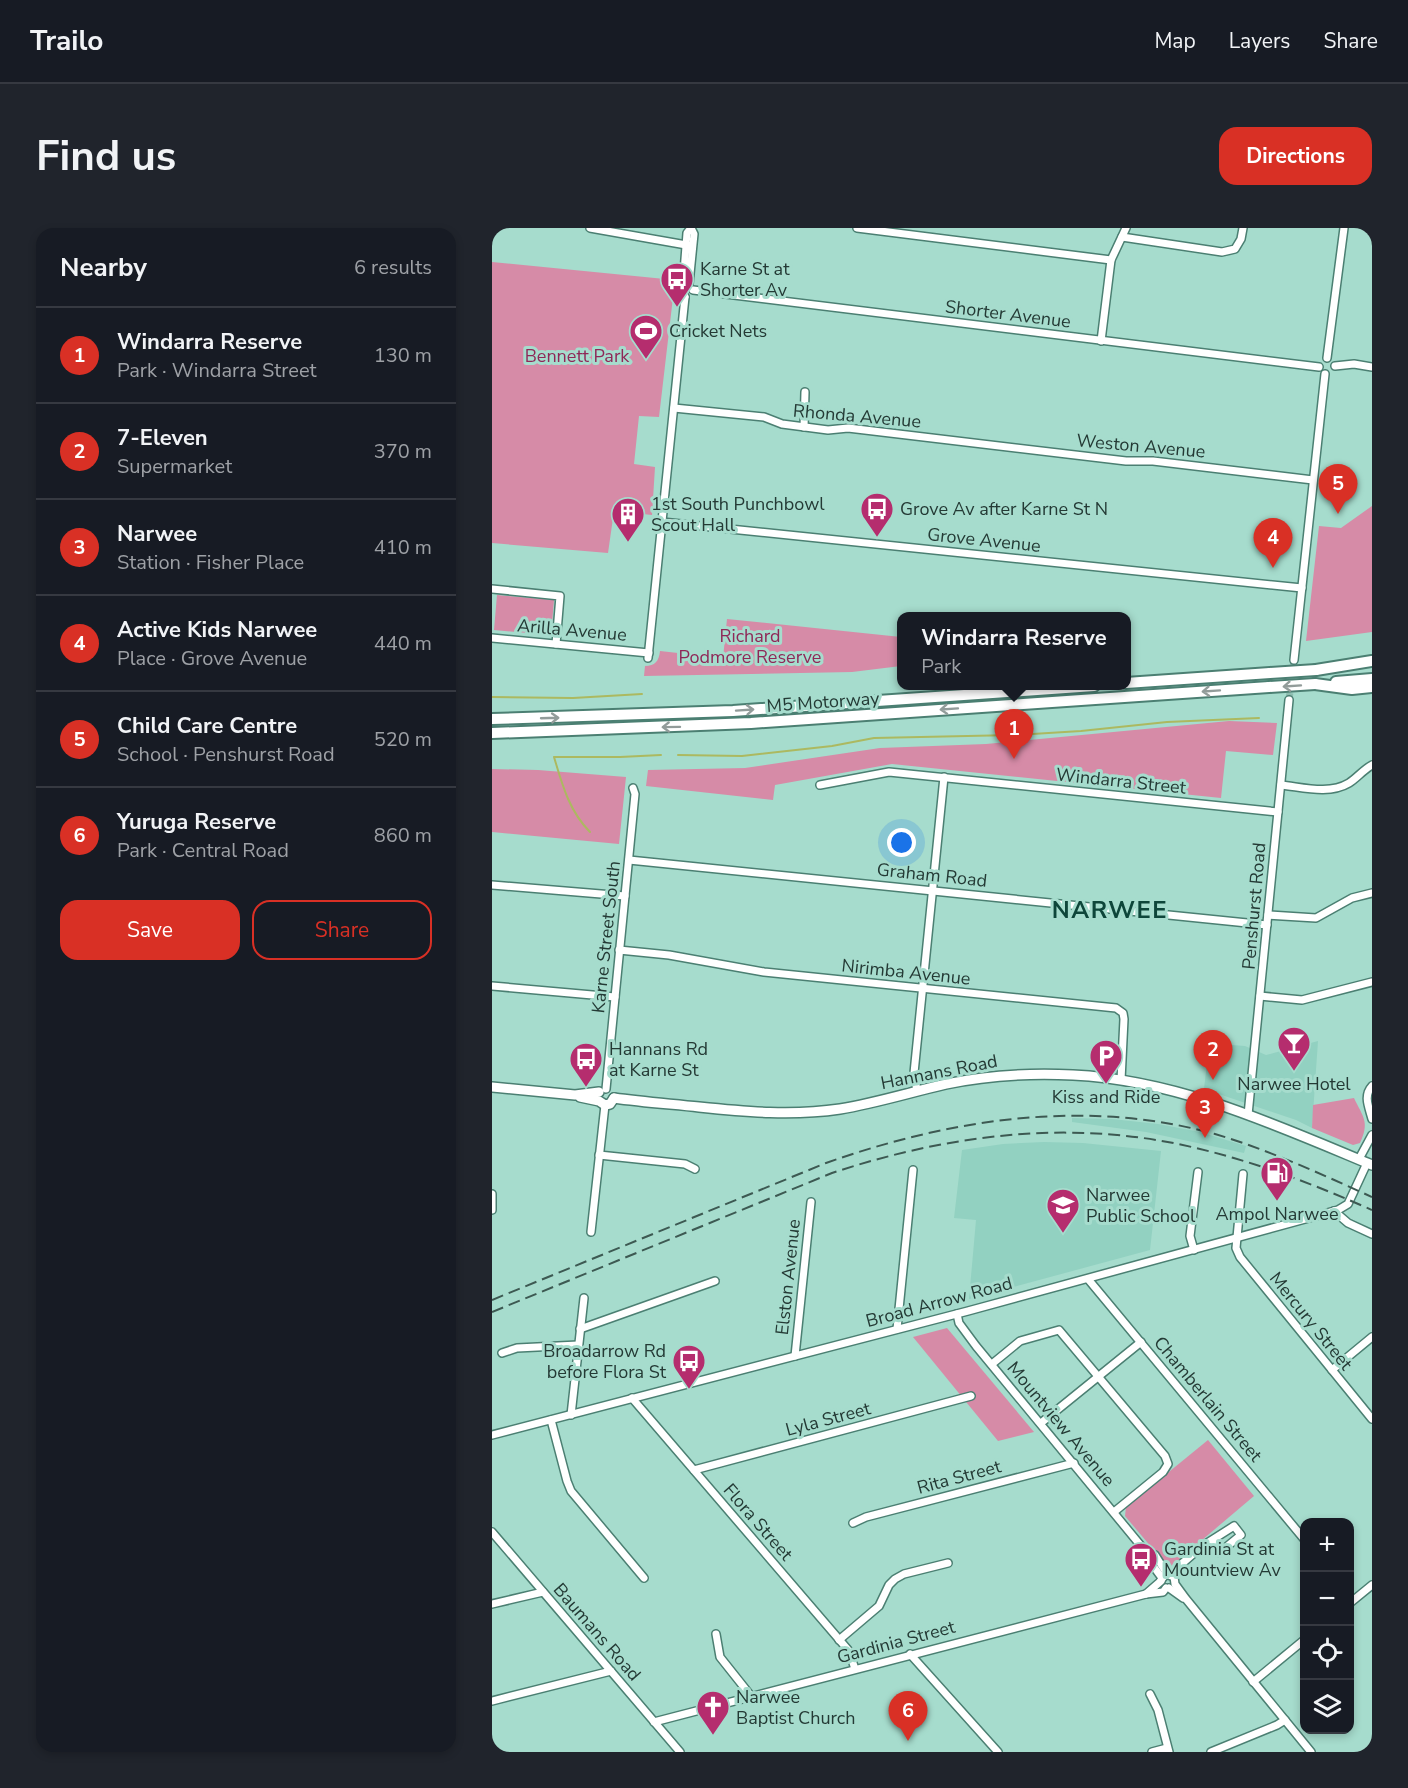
<!DOCTYPE html>
<meta charset="utf-8">
<style>
:root{--surface:#171b24;--page:#20242c;--text:#f1f3f6;--muted:#9ea1a6;--line:#363941;--accent:#d93025}
body{margin:0;font-family:"Nunito Sans",sans-serif;background:var(--page);color:var(--text)}
.controls{position:absolute;right:18px;bottom:18px;display:grid;overflow:hidden;border-radius:12px;box-shadow:0 3px 9px #0003}
.controls button{width:54px;height:54px;display:grid;place-items:center;padding:0;border:0;border-bottom:2px solid var(--line);background:var(--surface);color:var(--text);font:30px sans-serif}
.you{position:absolute;left:410px;top:615px;width:21px;height:21px;margin:-15px;border:4px solid #fff;border-radius:50%;background:#1a73e8;box-shadow:0 0 0 9px #1a73e833}
.badge{display:grid;place-items:center;width:39px;height:39px;border-radius:50%;background:var(--accent);color:#fff;font-size:20px;font-weight:700}
.pin{position:absolute;translate:-50% -50px;filter:drop-shadow(0 2px 3px #0008)}
.pin::after{content:'';position:absolute;top:32px;width:21px;height:18px;background:inherit;clip-path:polygon(0 0,100% 0,50% 100%)}
.popup{position:absolute;left:405px;top:384px;width:234px;height:78px;box-sizing:border-box;display:grid;place-content:center;border-radius:12px;background:var(--surface);filter:drop-shadow(0 2px 4px #0005);font-size:20px;white-space:nowrap;color:var(--muted)}
.popup b{font-size:22px;color:var(--text)}
.popup::after{content:'';position:absolute;left:50%;top:100%;margin-left:-12px;border:12px solid transparent;border-top-color:var(--surface)}
.list{margin:0;padding:0;list-style:none}
h2{display:flex;justify-content:space-between;align-items:center;height:78px;margin:0;padding:0 24px;font-size:26px}
h2 small{font-size:20px;font-weight:400;color:var(--muted)}
.list li{display:grid;grid-template-columns:39px 1fr auto;gap:18px;align-items:center;box-sizing:border-box;height:96px;padding:0 24px;border-top:2px solid var(--line)}
.list b{display:block;font-size:22px;white-space:nowrap}
.list p{margin:0;font-size:20px;white-space:nowrap;color:var(--muted)}
.list em{font-size:20px;font-style:normal;color:var(--muted)}
.actions{display:flex;gap:12px;padding:18px 24px}
.actions a{flex:1;padding:14px 0;border:2px solid var(--accent);border-radius:18px;text-align:center;font-size:21px;color:var(--accent)}
.actions .main{background:var(--accent);color:#fff}
.icon{flex:none;width:33px;height:33px;fill:none;stroke:currentColor;stroke-width:2;stroke-linecap:round;stroke-linejoin:round}
.map{position:relative;flex:none;width:880px;height:1524px;overflow:hidden;border-radius:18px}
header{display:flex;align-items:center;gap:36px;box-sizing:border-box;height:84px;padding:0 30px;background:var(--surface);border-bottom:2px solid var(--line)}
header strong{font-size:28px}
nav{display:flex;gap:33px;margin-inline-start:auto;font-size:21px}
.intro{display:flex;align-items:center;justify-content:space-between;box-sizing:border-box;height:144px;padding:0 36px}
h1{margin:0;font-size:42px}
.button{padding:15px 27px;border-radius:18px;background:var(--accent);color:#fff;font-size:21px;font-weight:700}
main{display:flex;gap:36px;padding:0 36px}
aside{flex:1;background:var(--surface);border-radius:18px;box-shadow:0 3px 9px #0003}
.map>svg:first-child{display:block}
.built{fill:#92d1c1}
.green{fill:#d68ba7}
.lines{fill:none;stroke-linecap:round;stroke-linejoin:round}
.stream{stroke:#acb960;stroke-width:2}
.minor-tunnel{stroke:#8cbcaf;stroke-width:7;stroke-dasharray:7 3.5;stroke-linecap:butt}
.minor-casing{stroke:#4b7f72;stroke-width:10}
.major-casing{stroke:#4b7f72;stroke-width:12}
.highway-casing{stroke:#4b7f72;stroke-width:14}
.minor{stroke:#fff;stroke-width:7}
.major{stroke:#fff;stroke-width:9}
.highway{stroke:#fff;stroke-width:10}
.rail{stroke:#3d5952;stroke-width:2;stroke-dasharray:12 6;stroke-linecap:butt}
.highway-bridge-casing{stroke:#4b7f72;stroke-width:14;stroke-linecap:butt}
.highway-bridge{stroke:#fff;stroke-width:10}
.oneway{stroke:#929c9a}
.labels{text-anchor:middle;stroke-width:6;stroke-linejoin:round;paint-order:stroke}
.poi-label{font-size:18px;fill:#243a35;stroke:#a6dccd;text-anchor:start}
.street-label{font-size:18px;fill:#243a35;stroke:#a6dccd}
.park-label{font-size:18px;fill:#8f2757;stroke:#a6dccd}
.district-label{font-size:24px;font-weight:bold;letter-spacing:1.5px;fill:#0e463a;stroke:#a6dccd}
</style>
<header>
<strong>Trailo</strong>
<nav><a>Map</a><a>Layers</a><a>Share</a></nav>
</header>
<div class="intro"><h1>Find us</h1><a class="button">Directions</a></div>
<main>
<aside>
<h2>Nearby<small>6 results</small></h2>
<ul class="list">
<li><span class="badge">1</span><div><b>Windarra Reserve</b><p>Park · Windarra Street</p></div><em>130 m</em></li>
<li><span class="badge">2</span><div><b>7-Eleven</b><p>Supermarket</p></div><em>370 m</em></li>
<li><span class="badge">3</span><div><b>Narwee</b><p>Station · Fisher Place</p></div><em>410 m</em></li>
<li><span class="badge">4</span><div><b>Active Kids Narwee</b><p>Place · Grove Avenue</p></div><em>440 m</em></li>
<li><span class="badge">5</span><div><b>Child Care Centre</b><p>School · Penshurst Road</p></div><em>520 m</em></li>
<li><span class="badge">6</span><div><b>Yuruga Reserve</b><p>Park · Central Road</p></div><em>860 m</em></li>
</ul>
<div class="actions"><a class="main">Save</a><a>Share</a></div>
</aside>
<div class="map">
<svg width="880" height="1524" viewBox="0 0 880 1524">
<rect width="100%" height="100%" fill="#a6dccd"/>
<!-- built -->
<g class="built">
<path d="M826,813L820,900L804,892L712,861L717,817L739,820L740,817L753,818L774,827Z"/>
<path d="M580,890L620,891L666,896L708,904L754,918L752,925L654,904L580,894Z"/>
<path d="M552,914L591,915L669,923L658,1022L477,1071L484,992L462,990L470,922L511,916Z"/>
</g>
<!-- green -->
<g class="green">
<path d="M0,34L183,52L167,189L147,188L142,236L163,239L160,287L122,283L116,325L0,315Z"/>
<path d="M880,278V404L814,413L827,298L849,300Z"/>
<path d="M5,367L62,372L59,407L2,402Z"/>
<path d="M235,391L409,409V438L360,444L152,448L153,438C163,438 167,433 168,423L231,430Z"/>
<path d="M737,493L785,495L781,527L734,523L729,570L400,536L283,557L281,572L154,558L156,542L253,540L388,520L494,516Z"/>
<path d="M0,541L46,542L134,549L127,616L0,604Z"/>
<path d="M862,870C871,889 878,894 868,915L861,917L820,900L821,877Z"/>
<path d="M455,1100L542,1204L506,1213L421,1109Z"/>
<path d="M716,1212L762,1268L677,1340L633,1288L634,1279Z"/>
</g>
<g class="lines">
<!-- stream -->
<g class="stream">
<path d="M0,469L81,470L150,466"/>
<path d="M186,527L250,528L340,518L382,510L522,507L589,503L675,494L767,490"/>
<path d="M98,604C77,583 70,556 62,529H128L169,527"/>
</g>
<!-- minor-tunnel -->
<path class="minor-tunnel" d="M797,472L802,432"/>
<!-- minor casing -->
<g class="minor-casing">
<g id="minor">
<path d="M98,0L200,18"/>
<path d="M365,0L619,32"/>
<path d="M630,9L730,24L743,21L749,11L751,0"/>
<path d="M197,56L202,6L199,0"/>
<path d="M201,62L827,139"/>
<path d="M193,69L188,63L191,57L195,5L199,0"/>
<path d="M609,113L619,32L634,0"/>
<path d="M835,130L852,0"/>
<path d="M843,138L862,136L880,139"/>
<path d="M182,180L272,189L290,196L336,202L356,200L634,233H661L821,252"/>
<path d="M312,199L313,164"/>
<path d="M170,294L810,360"/>
<path d="M0,361L68,368L64,416"/>
<path d="M0,410L157,425"/>
<path d="M156,430L193,69"/>
<path d="M802,432L833,146"/>
<path d="M328,557L397,544L786,584"/>
<path d="M789,557C810,559 837,567 857,555C865,550 871,542 880,537"/>
<path d="M137,632L775,697"/>
<path d="M0,657L133,668"/>
<path d="M776,687L824,690L860,670L880,665"/>
<path d="M127,722L177,727L272,744L624,780L631,785L632,791L629,852"/>
<path d="M0,758L123,769"/>
<path d="M768,768L810,772L880,754"/>
<path d="M880,858C871,868 877,879 880,891"/>
<path d="M114,861L143,566L141,560"/>
<path d="M425,863L422,845L452,549"/>
<path d="M756,887L797,472"/>
<path d="M107,927L193,936L203,941"/>
<path d="M867,931L880,907"/>
<path d="M751,946L744,1020L748,1029L880,1191"/>
<path d="M0,966V982"/>
<path d="M842,983L856,995L880,1006"/>
<path d="M99,1004L113,877"/>
<path d="M702,1022L698,1008L706,944"/>
<path d="M596,1051L812,1311"/>
<path d="M465,1086L467,1095L484,1118L654,1324L656,1331L670,1350"/>
<path d="M88,1101L223,1053"/>
<path d="M405,1101L421,942"/>
<path d="M10,1125L25,1120L86,1117"/>
<path d="M303,1128L319,974"/>
<path d="M500,1136L528,1113L567,1102L673,1228L676,1236L671,1244L622,1284"/>
<path d="M840,1142L880,1109"/>
<path d="M140,1170L357,1423L363,1441"/>
<path d="M79,1187L92,1070"/>
<path d="M59,1192L75,1253L79,1263L152,1350"/>
<path d="M549,1195L649,1114"/>
<path d="M0,1207L476,1083L846,982L856,976L875,935"/>
<path d="M202,1242L479,1168"/>
<path d="M361,1295L374,1289L582,1235"/>
<path d="M0,1304L188,1524"/>
<path d="M654,1324L663,1327L675,1346"/>
<path d="M678,1346L709,1319L742,1298L749,1307L727,1325L720,1314"/>
<path d="M669,1352L674,1346L682,1349L683,1356L694,1371L819,1524"/>
<path d="M677,1360L691,1370"/>
<path d="M654,1366L669,1353"/>
<path d="M858,1375L880,1357"/>
<path d="M0,1376L51,1364"/>
<path d="M224,1406L228,1429L259,1468"/>
<path d="M347,1412L387,1378L397,1357L403,1351L412,1346L456,1335"/>
<path d="M418,1426L506,1524"/>
<path d="M761,1454L812,1412"/>
<path d="M658,1466L666,1482L677,1524"/>
<path d="M0,1473L119,1443"/>
<path d="M162,1494L654,1366L671,1364L674,1360"/>
<path d="M660,1524L675,1520"/>
<path d="M719,1524L785,1497L793,1492"/>
</g>
</g>
<!-- major casing -->
<g class="major-casing">
<g id="major">
<path d="M0,859L83,867L107,864"/>
<path d="M88,869L107,873L113,877L118,876L122,870"/>
<path d="M122,870C150,874 179,876 207,879C255,884 301,888 348,881C384,875 419,864 454,856C496,847 539,845 581,847C686,852 784,897 880,937"/>
</g>
</g>
<!-- highway casing -->
<g class="highway-casing">
<g id="highway">
<path d="M824,442L880,433"/>
<path d="M844,454L880,451"/>
<path d="M634,455L778,445"/>
<path d="M823,456L860,461L880,459"/>
<path d="M0,491L241,483L602,458"/>
<path d="M0,505L259,495L777,459"/>
</g>
</g>
<!-- minor -->
<use href="#minor" class="minor"/>
<!-- major -->
<use href="#major" class="major"/>
<!-- highway -->
<use href="#highway" class="highway"/>
<!-- rail -->
<g class="rail">
<path d="M0,1072L334,935C458,891 594,870 723,906C777,922 829,946 880,969"/>
<path d="M0,1084L340,945C452,908 569,892 686,916C753,930 817,954 880,982"/>
</g>
<!-- highway-bridge casing -->
<g class="highway-bridge-casing">
<g id="highway-bridge">
<path d="M778,445L824,442"/>
<path d="M777,459L823,456"/>
</g>
</g>
<!-- highway-bridge -->
<use href="#highway-bridge" class="highway-bridge"/>
</g>
<!-- one-way arrows -->
<defs><path id="oneway-shaft" d="M-6 0H5M1.5-3L5.5 0L1.5 3" fill="none" stroke-width="1.6" stroke-linecap="round" stroke-linejoin="round" transform="scale(1.5)"/></defs>
<g class="oneway">
<use href="#oneway-shaft" transform="translate(800 458) rotate(176)"/>
<use href="#oneway-shaft" transform="translate(719 463) rotate(176)"/>
<use href="#oneway-shaft" transform="translate(457 481) rotate(176)"/>
<use href="#oneway-shaft" transform="translate(253 482) rotate(-4)"/>
<use href="#oneway-shaft" transform="translate(58 490) rotate(-2)"/>
<use href="#oneway-shaft" transform="translate(179 499) rotate(179)"/>
</g>
<!-- icons -->
<defs>
<g id="bus-pin" transform="scale(1.725)"><path d="M0 17L-7.5 6A9.5 9.5 0 1 1 7.5 6Z" fill="#b52d6e" stroke="#a6dccd"/><path d="M-5-6H5V4H4V6H2V4H-2V6H-4V4H-5ZM-3.5-4V0h7V-4ZM-3.5 1.2v1.5H-2V1.2ZM2 1.2v1.5H3.5V1.2Z" fill="#fff"/></g>
<g id="stadium-pin" transform="scale(1.725)"><path d="M0 17L-7.5 6A9.5 9.5 0 1 1 7.5 6Z" fill="#b52d6e" stroke="#a6dccd"/><path d="M0-5a6.5 5 0 1 0 0 10a6.5 5 0 1 0 0-10ZM-3.5-1.8h7v3.6h-7Z" fill="#fff"/></g>
<g id="building-pin" transform="scale(1.725)"><path d="M0 17L-7.5 6A9.5 9.5 0 1 1 7.5 6Z" fill="#b52d6e" stroke="#a6dccd"/><path d="M-4-6H4V6H1V3H-1V6H-4ZM-2.5-4.3h1.7v1.8h-1.7ZM.8-4.3h1.7v1.8H.8ZM-2.5-1h1.7V.8h-1.7ZM.8-1h1.7V.8H.8Z" fill="#fff"/></g>
<g id="bar-pin" transform="scale(1.725)"><path d="M0 17L-7.5 6A9.5 9.5 0 1 1 7.5 6Z" fill="#b52d6e" stroke="#a6dccd"/><path d="M-6-5H6L.8 .8V4.5H3.5V6h-7V4.5H-.8V.8Z" fill="#fff"/></g>
<g id="parking-pin" transform="scale(1.725)"><path d="M0 17L-7.5 6A9.5 9.5 0 1 1 7.5 6Z" fill="#b52d6e" stroke="#a6dccd"/><path d="M-3.5-5.5H1a3.5 3.5 0 0 1 0 7H-1V5.5H-3.5ZM-1-3.4V-.6H.8a1.4 1.4 0 0 0 0-2.8Z" fill="#fff"/></g>
<g id="fuel-pin" transform="scale(1.725)"><path d="M0 17L-7.5 6A9.5 9.5 0 1 1 7.5 6Z" fill="#b52d6e" stroke="#a6dccd"/><path d="M-5.5-6h7V0h2V4h1.3V-2.5L3-4.5l.8-.8L6-3V5H2.5V1h-1V6h-7ZM-4.2-4.7v3.2H.2V-4.7Z" fill="#fff"/></g>
<g id="school-pin" transform="scale(1.725)"><path d="M0 17L-7.5 6A9.5 9.5 0 1 1 7.5 6Z" fill="#b52d6e" stroke="#a6dccd"/><path d="M0-5L7-2L0 1L-7-2ZM-4 1L0 2.5L4 1V4Q0 6-4 4Z" fill="#fff"/></g>
<g id="church-pin" transform="scale(1.725)"><path d="M0 17L-7.5 6A9.5 9.5 0 1 1 7.5 6Z" fill="#b52d6e" stroke="#a6dccd"/><path d="M-1.2-6h2.4v3.5h3.3v2.4h-3.3V6h-2.4V-.1h-3.3v-2.4h3.3Z" fill="#fff"/></g>
</defs>
<g fill-rule="evenodd">
<use href="#bus-pin" x="185" y="51"/>
<use href="#stadium-pin" x="154" y="103"/>
<use href="#bus-pin" x="385" y="281"/>
<use href="#building-pin" x="136" y="286"/>
<use href="#bar-pin" x="802" y="815"/>
<use href="#parking-pin" x="614" y="828"/>
<use href="#bus-pin" x="94" y="831"/>
<use href="#fuel-pin" x="785" y="945"/>
<use href="#school-pin" x="571" y="977"/>
<use href="#bus-pin" x="197" y="1133"/>
<use href="#bus-pin" x="649" y="1331"/>
<use href="#church-pin" x="221" y="1479"/>
</g>
<g class="labels">
<!-- poi labels -->
<g class="poi-label">
<text x="208" y="47">Karne St at<tspan x="208" dy="21">Shorter Av</tspan></text>
<text x="177" y="109">Cricket Nets</text>
<text x="159" y="282">1st South Punchbowl<tspan x="159" dy="21">Scout Hall</tspan></text>
<text x="408" y="287">Grove Av after Karne St N</text>
<text x="117" y="827">Hannans Rd<tspan x="117" dy="21">at Karne St</tspan></text>
<text x="802" y="862" text-anchor="middle">Narwee Hotel</text>
<text x="614" y="875" text-anchor="middle">Kiss and Ride</text>
<text x="594" y="973">Narwee<tspan x="594" dy="21">Public School</tspan></text>
<text x="785" y="992" text-anchor="middle">Ampol Narwee</text>
<text x="174" y="1129" text-anchor="end">Broadarrow Rd<tspan x="174" dy="21">before Flora St</tspan></text>
<text x="672" y="1327">Gardinia St at<tspan x="672" dy="21">Mountview Av</tspan></text>
<text x="244" y="1475">Narwee<tspan x="244" dy="21">Baptist Church</tspan></text>
</g>
<!-- street labels -->
<g class="street-label">
<text transform="translate(516 86) rotate(7)" y="6">Shorter Avenue</text>
<text transform="translate(365 188) rotate(5)" y="6">Rhonda Avenue</text>
<text transform="translate(649 218) rotate(5)" y="6">Weston Avenue</text>
<text transform="translate(492 312) rotate(6)" y="6">Grove Avenue</text>
<text transform="translate(80 402) rotate(5)" y="6">Arilla Avenue</text>
<text transform="translate(331 474) rotate(-4)" y="6">M5 Motorway</text>
<text transform="translate(629 553) rotate(6)" y="6">Windarra Street</text>
<text transform="translate(440 647) rotate(6)" y="6">Graham Road</text>
<text transform="translate(762 678) rotate(-85)" y="6">Penshurst Road</text>
<text transform="translate(114 709) rotate(-84)" y="6">Karne Street South</text>
<text transform="translate(414 744) rotate(6)" y="6">Nirimba Avenue</text>
<text transform="translate(447 844) rotate(-11)" y="6">Hannans Road</text>
<text transform="translate(296 1049) rotate(-84)" y="6">Elston Avenue</text>
<text transform="translate(447 1074) rotate(-15)" y="6">Broad Arrow Road</text>
<text transform="translate(819 1093) rotate(51)" y="6">Mercury Street</text>
<text transform="translate(716 1171) rotate(50)" y="6">Chamberlain Street</text>
<text transform="translate(336 1191) rotate(-15)" y="6">Lyla Street</text>
<text transform="translate(569 1196) rotate(50)" y="6">Mountview Avenue</text>
<text transform="translate(467 1249) rotate(-15)" y="6">Rita Street</text>
<text transform="translate(266 1294) rotate(49)" y="6">Flora Street</text>
<text transform="translate(105 1404) rotate(49)" y="6">Baumans Road</text>
<text transform="translate(404 1414) rotate(-15)" y="6">Gardinia Street</text>
</g>
<!-- park labels -->
<g class="park-label">
<text x="85" y="134">Bennett Park</text>
<text x="258" y="414">Richard<tspan x="258" dy="21">Podmore Reserve</tspan></text>
</g>
<!-- district labels -->
<g class="district-label">
<text x="618" y="690">NARWEE</text>
</g>
</g>
</svg>
<div class="controls">
<button>+</button>
<button>−</button>
<button><svg class="icon" aria-label="locate" viewBox="0 0 24 24"><circle cx="12" cy="12" r="6"/><path d="M12 2v4M12 18v4M2 12h4M18 12h4"/></svg></button>
<button><svg class="icon" aria-label="layers" viewBox="0 0 24 24"><path d="M12 4l9 5-9 5-9-5zM3 14l9 5 9-5"/></svg></button>
</div>
<div class="you"></div>
<div class="pin badge" style="left:522px;top:531px">1</div>
<div class="popup"><b>Windarra Reserve</b>Park</div>
<div class="pin badge" style="left:721px;top:852px">2</div>
<div class="pin badge" style="left:713px;top:910px">3</div>
<div class="pin badge" style="left:781px;top:340px">4</div>
<div class="pin badge" style="left:846px;top:286px">5</div>
<div class="pin badge" style="left:416px;top:1513px">6</div>
</div>
</main>
